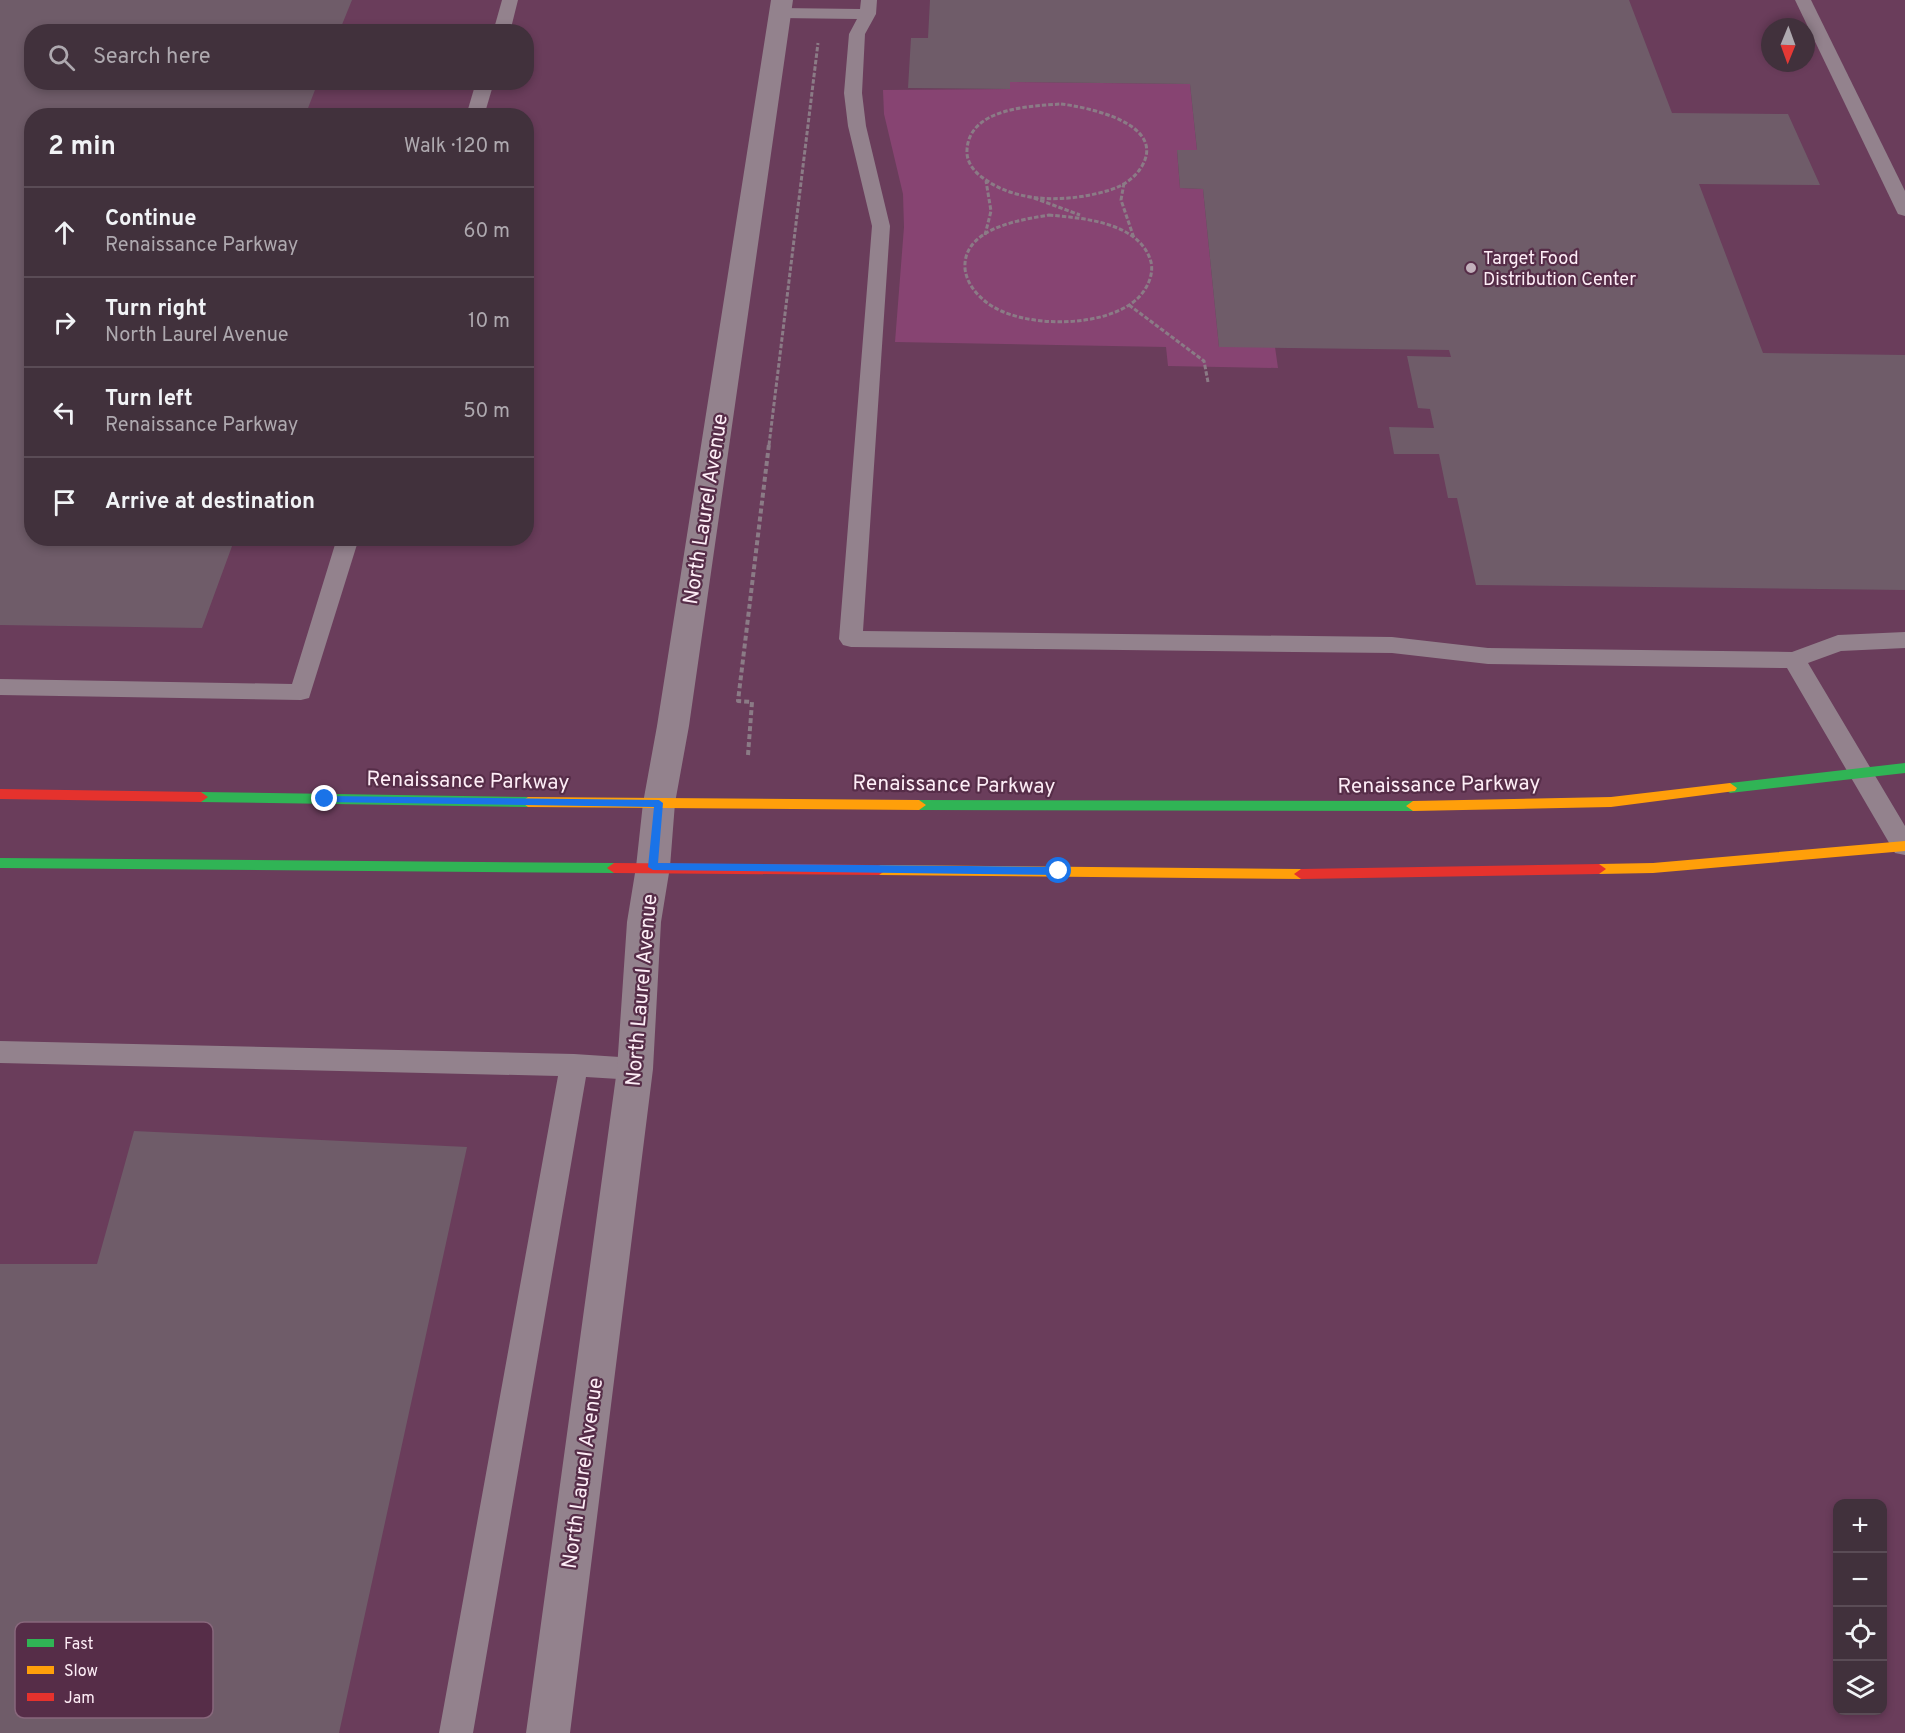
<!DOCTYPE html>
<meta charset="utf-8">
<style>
:root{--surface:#41313c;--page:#4c3d47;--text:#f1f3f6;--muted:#aea9af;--line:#5a4c56}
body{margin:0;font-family:Overpass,sans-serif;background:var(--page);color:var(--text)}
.controls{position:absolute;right:18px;bottom:18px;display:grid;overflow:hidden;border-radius:12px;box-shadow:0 3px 9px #0003}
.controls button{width:54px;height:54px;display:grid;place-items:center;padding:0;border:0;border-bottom:2px solid var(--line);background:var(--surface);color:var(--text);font:30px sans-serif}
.compass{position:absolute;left:1761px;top:18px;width:54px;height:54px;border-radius:50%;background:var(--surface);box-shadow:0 3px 9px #0003;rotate:181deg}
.stop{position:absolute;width:18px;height:18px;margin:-14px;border:4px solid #1a73e8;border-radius:50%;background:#fff}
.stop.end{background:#1a73e8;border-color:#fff;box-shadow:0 2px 6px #0008}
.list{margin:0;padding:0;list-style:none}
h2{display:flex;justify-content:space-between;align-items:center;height:78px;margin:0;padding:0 24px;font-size:26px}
h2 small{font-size:20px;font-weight:400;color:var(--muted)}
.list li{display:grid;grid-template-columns:39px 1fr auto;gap:18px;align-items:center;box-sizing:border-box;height:90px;padding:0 24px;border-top:2px solid var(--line)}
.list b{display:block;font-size:22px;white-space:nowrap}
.list p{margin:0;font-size:20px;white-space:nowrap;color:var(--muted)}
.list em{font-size:20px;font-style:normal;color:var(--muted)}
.icon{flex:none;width:33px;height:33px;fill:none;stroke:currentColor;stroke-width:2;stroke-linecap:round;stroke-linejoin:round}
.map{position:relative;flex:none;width:1905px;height:1733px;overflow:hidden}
.search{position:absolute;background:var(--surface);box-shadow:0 3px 9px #0003;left:24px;top:24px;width:510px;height:66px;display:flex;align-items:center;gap:15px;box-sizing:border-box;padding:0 21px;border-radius:24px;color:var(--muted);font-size:22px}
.panel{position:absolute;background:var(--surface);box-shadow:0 3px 9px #0003;left:24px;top:108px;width:510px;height:438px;border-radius:24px}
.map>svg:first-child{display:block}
.built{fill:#6a3d5b;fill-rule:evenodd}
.green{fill:#874472}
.building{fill:#6f5c69}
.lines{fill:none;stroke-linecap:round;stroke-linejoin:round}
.path-far1{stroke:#8b7b86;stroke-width:3;stroke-dasharray:4.5 2;stroke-linecap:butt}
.path{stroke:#8b7b86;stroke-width:4;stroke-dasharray:5 3;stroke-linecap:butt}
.lane{fill:#93828d;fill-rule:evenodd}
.street{fill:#93828d;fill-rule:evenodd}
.fast{fill:#30b455;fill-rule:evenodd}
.slow{fill:#ff9f0a;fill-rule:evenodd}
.jam{fill:#e5322d;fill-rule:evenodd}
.route{fill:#1a73e8}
.poi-dot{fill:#c3b1bc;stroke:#562d48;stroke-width:2}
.labels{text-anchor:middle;stroke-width:4.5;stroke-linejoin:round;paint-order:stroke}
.far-poi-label{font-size:18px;fill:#fdedf6;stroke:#562d48;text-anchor:start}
.street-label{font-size:21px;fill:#fdedf6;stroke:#562d48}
.key{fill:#562d48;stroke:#88677c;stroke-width:1.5}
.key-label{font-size:16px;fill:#fdedf6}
</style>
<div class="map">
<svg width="1905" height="1733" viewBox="0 0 1905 1733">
<rect width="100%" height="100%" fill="#574150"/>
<!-- built -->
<path class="built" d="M0,0H1905V1733H0ZM1770,27H1806V63H1770ZM32,32H526V82H32ZM32,116H526V538H32ZM1838,1504H1882V1710H1838Z"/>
<!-- green -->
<path class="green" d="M1010,82L1190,84L1197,150H1177L1180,188L1203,189L1219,347H1275L1278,368L1168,366L1166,347L895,342L904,227L903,194L884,114L883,90L1010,89Z"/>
<!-- building -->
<g class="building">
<path d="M0,0H352L339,32H32V82H318L305,116H32V538H235L202,628L0,625Z"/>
<path d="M930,0H1629L1672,113L1788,114L1820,185L1699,184L1763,353L1905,355V590L1476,585L1457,498H1448L1439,454H1394L1389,427L1434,428L1430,409L1418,408L1407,356L1451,357L1449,350L1219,347L1203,189L1180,188L1177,150H1197L1190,84L1010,82V89L908,88L911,38H928Z"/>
<path d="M134,1131L467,1147L339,1733H0V1264H97Z"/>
</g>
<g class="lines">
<!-- path-far1 -->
<g class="path-far1">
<path d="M1061,104C1086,107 1167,123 1142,166C1135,178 1123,186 1110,190C1071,202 1020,204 986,180C976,174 966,163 967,150C969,108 1030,106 1061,104Z"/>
<path d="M1124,183L1121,200L1134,238"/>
<path d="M1034,198L1080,215"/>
<path d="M1049,215C1082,218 1140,222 1151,262C1154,275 1147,289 1138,298C1106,329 1020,329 986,302C975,293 967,283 965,269C962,228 1020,220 1049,215Z"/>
<path d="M985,235L991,211L986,181"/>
<path d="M1129,305L1204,361L1208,382"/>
<path d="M769,445L818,43"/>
</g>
<!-- path -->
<path class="path" d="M748,755L752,702L738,701L769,444"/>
<!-- lane -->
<g class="lane">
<path d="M502,0H518L510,32H493Z"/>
<path d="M861,0H877L876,14L865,34L862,93L866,126L890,226L863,631L1392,637L1488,648L1792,652L1838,635L1905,632V648L1841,651L1808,663L1905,826V855L1895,853L1787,668L1488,664L1392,653L851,647L843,645L839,639L872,226L848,126L844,93L849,34L857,19L780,18L772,13L780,8L860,9Z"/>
<path d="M1795,0H1811L1905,191V216L1898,214L1896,210Z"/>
<path d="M476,82H494L484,116H466Z"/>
<path d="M337,538H359L309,698L301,700L0,695V679L292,684Z"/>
<path d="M0,1041L574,1054L635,1058L645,1061L649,1069L645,1077L635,1080L586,1077L473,1733H439L558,1076L0,1063Z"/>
</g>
<!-- street -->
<path class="street" d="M771,0H793L689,726L675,803L670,867L661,922L653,1069L570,1733H526L617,1069L627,922L636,867L643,803L657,726Z"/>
<!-- fast -->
<g class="fast">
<path d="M1905,763V773L1730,793L1723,788L1730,783Z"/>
<path d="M201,792L528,797L535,802L528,807L201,802L194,797Z"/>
<path d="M919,800L1413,801L1420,806L1413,811L919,810L912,805Z"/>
<path d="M0,858L614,863L621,868L614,873L0,868Z"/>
</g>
<!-- slow -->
<g class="slow">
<path d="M1730,783L1737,788L1735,791L1611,807L1413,811L1406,806L1413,801L1611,797Z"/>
<path d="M528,797L919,800L926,805L919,810L528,807L521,802Z"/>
<path d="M1905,841V851L1653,873L1599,874L1592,869L1599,864L1653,863Z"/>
<path d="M879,865L1301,869L1308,874L1301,879L879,875L872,870Z"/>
</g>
<!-- jam -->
<g class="jam">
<path d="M0,789L201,792L208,797L201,802L0,799Z"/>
<path d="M614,863L879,865L886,870L879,875L614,873L607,868Z"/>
<path d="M1599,864L1606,869L1599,874L1301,879L1294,874L1301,869Z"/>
</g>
</g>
<!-- route -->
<path class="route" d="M325,796L659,800L663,803L658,863L1059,867L1064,871L1059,875L653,870L648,867L654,807L325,802L320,799Z"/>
<!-- markers -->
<circle class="poi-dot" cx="1471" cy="268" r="6"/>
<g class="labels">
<!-- far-poi labels -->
<g class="far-poi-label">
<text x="1483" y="264">Target Food<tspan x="1483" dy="21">Distribution Center</tspan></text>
</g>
<!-- street labels -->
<g class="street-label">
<text transform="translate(705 509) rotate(-81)" y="7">North Laurel Avenue</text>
<text transform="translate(468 780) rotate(1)" y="7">Renaissance Parkway</text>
<text transform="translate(954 784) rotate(1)" y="7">Renaissance Parkway</text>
<text transform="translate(1439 784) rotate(-1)" y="7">Renaissance Parkway</text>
<text transform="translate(641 990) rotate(-85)" y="7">North Laurel Avenue</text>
<text transform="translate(582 1473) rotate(-82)" y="7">North Laurel Avenue</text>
</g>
</g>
<!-- legend -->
<rect x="15" y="1622" width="198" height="96" rx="9" class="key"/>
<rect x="27" y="1639" width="27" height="8" fill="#30b455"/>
<rect x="27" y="1666" width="27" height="8" fill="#ff9f0a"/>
<rect x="27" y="1693" width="27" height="8" fill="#e5322d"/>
<g class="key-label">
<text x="64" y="1649">Fast</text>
<text x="64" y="1676">Slow</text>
<text x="64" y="1703">Jam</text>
</g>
</svg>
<div class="controls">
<button>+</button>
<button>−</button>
<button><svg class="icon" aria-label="locate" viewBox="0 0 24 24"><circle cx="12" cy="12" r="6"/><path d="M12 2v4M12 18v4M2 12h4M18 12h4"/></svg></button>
<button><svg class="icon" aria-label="layers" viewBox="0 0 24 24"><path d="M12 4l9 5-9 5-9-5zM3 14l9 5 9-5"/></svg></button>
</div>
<svg class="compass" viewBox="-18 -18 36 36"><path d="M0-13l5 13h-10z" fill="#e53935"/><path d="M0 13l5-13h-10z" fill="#aea9af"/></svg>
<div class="stop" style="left:1059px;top:871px"></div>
<div class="stop end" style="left:325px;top:799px"></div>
<div class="search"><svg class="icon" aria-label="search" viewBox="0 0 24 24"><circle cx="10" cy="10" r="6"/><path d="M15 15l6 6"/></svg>Search here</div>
<section class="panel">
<h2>2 min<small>Walk · 120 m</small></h2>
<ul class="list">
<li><svg class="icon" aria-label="ahead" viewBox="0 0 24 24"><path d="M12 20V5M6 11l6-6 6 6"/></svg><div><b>Continue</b><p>Renaissance Parkway</p></div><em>60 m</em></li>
<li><svg class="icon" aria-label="right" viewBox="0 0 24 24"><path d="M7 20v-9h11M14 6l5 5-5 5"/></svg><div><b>Turn right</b><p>North Laurel Avenue</p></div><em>10 m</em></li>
<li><svg class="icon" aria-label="left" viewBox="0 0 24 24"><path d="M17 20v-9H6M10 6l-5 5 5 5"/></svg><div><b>Turn left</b><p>Renaissance Parkway</p></div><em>50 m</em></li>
<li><svg class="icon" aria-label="arrive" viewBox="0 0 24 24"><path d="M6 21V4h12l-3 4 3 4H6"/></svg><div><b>Arrive at destination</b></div></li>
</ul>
</section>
</div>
